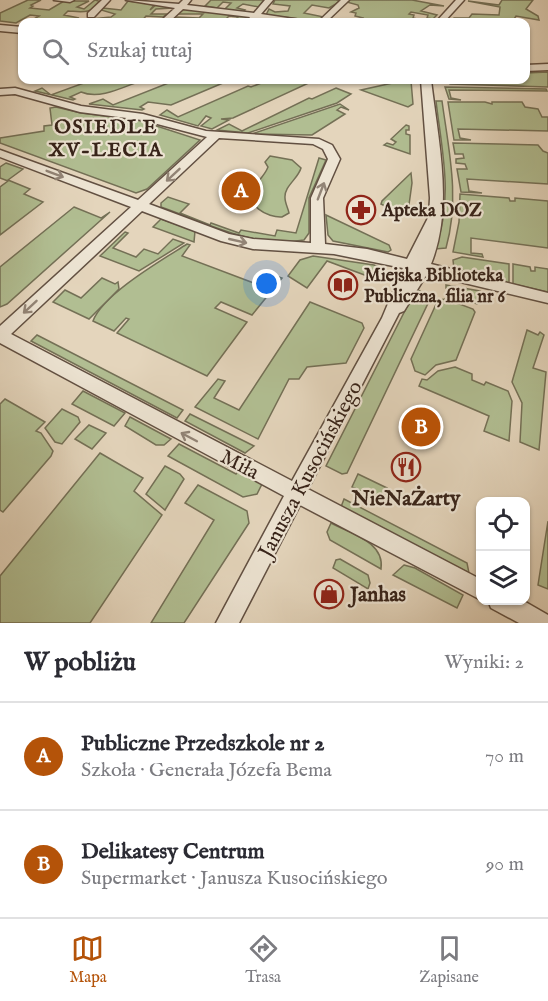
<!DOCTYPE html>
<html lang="pl">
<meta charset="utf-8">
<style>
:root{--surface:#fff;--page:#f7f7f7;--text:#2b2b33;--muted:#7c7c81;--line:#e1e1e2;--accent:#b45309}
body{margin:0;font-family:"IM FELL English",serif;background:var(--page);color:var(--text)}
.controls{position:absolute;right:18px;bottom:18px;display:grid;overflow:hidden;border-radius:12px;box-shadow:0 2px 4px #0004}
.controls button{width:54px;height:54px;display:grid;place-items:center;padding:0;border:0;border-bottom:2px solid var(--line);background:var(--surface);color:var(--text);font:30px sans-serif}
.you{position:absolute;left:267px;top:284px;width:21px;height:21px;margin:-15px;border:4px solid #fff;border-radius:50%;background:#1a73e8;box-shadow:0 0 0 9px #1a73e833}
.badge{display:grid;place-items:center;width:39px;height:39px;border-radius:50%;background:var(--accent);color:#fff;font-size:20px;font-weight:700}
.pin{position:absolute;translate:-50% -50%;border:3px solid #fff;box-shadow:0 2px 6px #0006}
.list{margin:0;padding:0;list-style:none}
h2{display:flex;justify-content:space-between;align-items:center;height:78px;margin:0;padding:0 24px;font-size:26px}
h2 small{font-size:20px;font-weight:400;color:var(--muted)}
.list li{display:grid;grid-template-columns:39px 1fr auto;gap:18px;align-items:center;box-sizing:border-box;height:108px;padding:0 24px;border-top:2px solid var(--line)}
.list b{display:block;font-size:22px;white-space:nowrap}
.list p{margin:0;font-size:20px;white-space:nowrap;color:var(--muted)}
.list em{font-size:20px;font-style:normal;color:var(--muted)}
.icon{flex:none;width:33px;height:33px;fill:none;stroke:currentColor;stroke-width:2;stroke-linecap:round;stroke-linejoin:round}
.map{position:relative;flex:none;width:548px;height:623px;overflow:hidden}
.search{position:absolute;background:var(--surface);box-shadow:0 2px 4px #0004;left:18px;right:18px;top:18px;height:66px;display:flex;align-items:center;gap:15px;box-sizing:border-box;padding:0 21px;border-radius:12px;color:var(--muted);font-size:22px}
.sheet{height:294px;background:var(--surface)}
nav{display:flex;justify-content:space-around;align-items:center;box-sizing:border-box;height:84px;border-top:2px solid var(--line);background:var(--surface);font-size:16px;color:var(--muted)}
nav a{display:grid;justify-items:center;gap:3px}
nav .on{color:var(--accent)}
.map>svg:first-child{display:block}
.green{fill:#b1be92;stroke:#747056;stroke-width:1.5}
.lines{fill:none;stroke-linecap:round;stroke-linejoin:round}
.minor-casing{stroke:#625042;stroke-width:3}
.tertiary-casing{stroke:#625042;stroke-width:3}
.minor{fill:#ede4d3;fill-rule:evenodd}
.tertiary{fill:#ede4d3;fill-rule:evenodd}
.oneway{stroke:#928476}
.labels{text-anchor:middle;stroke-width:4.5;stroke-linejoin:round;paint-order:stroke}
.poi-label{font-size:18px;font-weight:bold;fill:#372319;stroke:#ede4d3;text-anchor:start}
.far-district-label{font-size:20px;font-weight:bold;letter-spacing:1.5px;fill:#372319;stroke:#ede4d3}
.near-street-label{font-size:21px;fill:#372319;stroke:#ede4d3}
.near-poi-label{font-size:21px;font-weight:bold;fill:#372319;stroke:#ede4d3}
</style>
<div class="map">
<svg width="548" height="623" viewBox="0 0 548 623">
<rect width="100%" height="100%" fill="#e4d5bc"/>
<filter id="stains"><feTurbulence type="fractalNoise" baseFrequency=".00333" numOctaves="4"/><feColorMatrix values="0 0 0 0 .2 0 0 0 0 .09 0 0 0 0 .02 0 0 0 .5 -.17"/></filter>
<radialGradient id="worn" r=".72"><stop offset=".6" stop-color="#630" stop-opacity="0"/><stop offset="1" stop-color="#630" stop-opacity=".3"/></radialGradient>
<!-- green -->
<g class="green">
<path d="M28,0H41L31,5L33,6L30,8L49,10L64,1H89L77,7L84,9L95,0L102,2C89,14 84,12 68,11L64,15L79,18L66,22H29L39,16L30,15L16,23L0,21V13Z"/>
<path d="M211,0H264L259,7L243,4L237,8L245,10L243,12L224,10L231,3L223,2L217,8L205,6Z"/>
<path d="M275,0H336L341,1L329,8L312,5L304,13L324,17L317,21L266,15L269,9L275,12L288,11L290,6L273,4Z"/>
<path d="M350,0H412L444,6L430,5L421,11L437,15L433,19L427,18L428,15L411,12L409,14L414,15L413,18L430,22L409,19L406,22H360L363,18L355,16L356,13L351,12L359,8L358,5L347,2L342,7Z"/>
<path d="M502,0H533L526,9L538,16L539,20L516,16L514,19L517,20L516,22H451L454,18H469L472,14L499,15L500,7L468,1L499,5Z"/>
<path d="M128,1L155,4L150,10L157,4L169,5L172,8L156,9L151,14H168L163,17L146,16L141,22H91V19L111,17L115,14L101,10L103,8L121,10Z"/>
<path d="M185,8L249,16L246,17L247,19L245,22L235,20L238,17L229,16L223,22L175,20L176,17L199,18L203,14H176Z"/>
<path d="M548,72V87L450,84L449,80H526V73Z"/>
<path d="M92,80H143C123,87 100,100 81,92L70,97L75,99L73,100L35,91L42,88L51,95Z"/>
<path d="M176,80H230L171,105L148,102L140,107L144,109L142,110L89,104L103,99L113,105Z"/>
<path d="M269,80H315L233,118L221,119L229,120L212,129L201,126L211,118L206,116L198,126L160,115L167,110L178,117L248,86L251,87Z"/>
<path d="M406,80L411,81L413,104L408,107L361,90Z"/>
<path d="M445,87L546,89L547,91L449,90L451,98L461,100L449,99Z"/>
<path d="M336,88L351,94L337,103L248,133L217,130L229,124L242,131L309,98L312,99Z"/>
<path d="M436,101H442C449,152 460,198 446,248L435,249C454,199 442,152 436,101Z"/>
<path d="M448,102H485L492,104V102H522L525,107L538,109L542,117H548V131L458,129L460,138L471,140H454Z"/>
<path d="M340,104L349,110L341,107L337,110L345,114L312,135L252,134Z"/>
<path d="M56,107L81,113L138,120L200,140L147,189L136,193L0,143V138L44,131V126L52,125L50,108Z"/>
<path d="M406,125L409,126V130H406V134L410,135V154L384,145L387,143L393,145L396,142L391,139Z"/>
<path d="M453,143L538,145L543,151L548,153V184L467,179L469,191L482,193L461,192L457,169H467L465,164L456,163V159L464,158L463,154H455Z"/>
<path d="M270,156L292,160L301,168C298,179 284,186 285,198C285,203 288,208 289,213L282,217C268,218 243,205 254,187C259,180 265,175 268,167L265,162Z"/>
<path d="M319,158L326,160L309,198V233L304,240C255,249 204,222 161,207V203L168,197L189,204L180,213L210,225L211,223L239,233L241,230L275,236L277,230L296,233Z"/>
<path d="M6,163L23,169L8,180L30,189L24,194L43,202L0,235V187L8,181L0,178V167Z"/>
<path d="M411,173L412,183L408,212L402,214L381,204L382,201Z"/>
<path d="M460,194L509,198L510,201H515V198L548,201V248L471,238V253L482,254L483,257L453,252L459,222Z"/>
<path d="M74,207L101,218L110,212L7,304L0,307V267Z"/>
<path d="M326,215L389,245L391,250L388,252L333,241L328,235Z"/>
<path d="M161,219L195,231L194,242L153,227Z"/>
<path d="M125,232L128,233L113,248L136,257L144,249L158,254L173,239L184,243L139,271L100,256Z"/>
<path d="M187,244L190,245L182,256L267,288L276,276L282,278L252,315L221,302L215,308L247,322L207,376L117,333L129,319L126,318L114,331L93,321C103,294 162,260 187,244Z"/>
<path d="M313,256L374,265L382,268L384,271L378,280L327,261L307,288L288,276L300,260Z"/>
<path d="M462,257L509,264V283L454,269L453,260Z"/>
<path d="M513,264L530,267L531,271H535V267L548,269V292L513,284Z"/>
<path d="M102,278L115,284L118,282L119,289L89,319L53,302L65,290L81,298Z"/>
<path d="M446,285L480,291L483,293L480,302L477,304L450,294L446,288Z"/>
<path d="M416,289L431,297L347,473L342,474L326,466Z"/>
<path d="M446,299L473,309L475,312L456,360L436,365L425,375L415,371L411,359L438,300Z"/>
<path d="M310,302L362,323L364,328L346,363L307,367L299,379H289L258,439L195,407L218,379L225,381L214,398L239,410Z"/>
<path d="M527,330L538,335L540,332L544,335L533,368L546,372L539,450L520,442L522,403L512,382Z"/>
<path d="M37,335L183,410L177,418L31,341Z"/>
<path d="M455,367L472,374V380L484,385L486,382L508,391L512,401L509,441L484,431L489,416L419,386L422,379L427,380L438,371Z"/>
<path d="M83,391L125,413L114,426L72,404Z"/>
<path d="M5,399L45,422L36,431L41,433L53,451L51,456L3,512L0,510V404Z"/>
<path d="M62,409L78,417L80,422L62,444L55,442L45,428Z"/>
<path d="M190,414L254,446L245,453L185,421Z"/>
<path d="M130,417L171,439L164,445H156L125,426Z"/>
<path d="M89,425L106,433L92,449L75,439Z"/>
<path d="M179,444L236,474L238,471L262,484L257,494L243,497L168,456Z"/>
<path d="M100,453L143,478L134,491L162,515L90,623H0V576Z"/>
<path d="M165,466L180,474L184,479L165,510L146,494Z"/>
<path d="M358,474L387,488L382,502L352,487Z"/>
<path d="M198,485L247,511L249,523L184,623H151L214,520L185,503Z"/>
<path d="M344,499L467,563L469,573L341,507Z"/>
<path d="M548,521V589L538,585Z"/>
<path d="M331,523C351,534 385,542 381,569L330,540L327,532Z"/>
<path d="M340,559L368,575L370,583L368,589L333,568L336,560Z"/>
<path d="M404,565L415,568L463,595L457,608L393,575Z"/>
</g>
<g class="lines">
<!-- minor casing -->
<g class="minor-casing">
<g id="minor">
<path d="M54,0H74L70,2Z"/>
<path d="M102,0H110L94,17H88V13Z"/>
<path d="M126,0L179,4L183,0H191L187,5L254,13L265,0H273L261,14L314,22H295L258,18L252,22L248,20L250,17L183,9L169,22H163V19L175,8Z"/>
<path d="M341,0H349L326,22H318Z"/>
<path d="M456,0H464L444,22H436Z"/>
<path d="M421,80H431C438,140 454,207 431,264L548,293V303L427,274L404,311L399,313L308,489L480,579L481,600L300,505L239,623H216L284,496L0,343V326L131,207L0,157V150L138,200L207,137L142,120L80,112L15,94L0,95V89L15,88L81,106L143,114L206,131L319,139L332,145L340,159L323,198L325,244L367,249L407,259L429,216L430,198ZM219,138L313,144L323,149L328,159L311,198V243L253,239L229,234L149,204ZM142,211L221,241L253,249L334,254L403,268L382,318L292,481L11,334Z"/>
<path d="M488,600H522L548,615V623H519L491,608Z"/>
</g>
</g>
<!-- tertiary casing -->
<g class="tertiary-casing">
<g id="tertiary">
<path d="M0,25L22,27V33L0,31Z"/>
<path d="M548,64V70L526,71V65Z"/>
</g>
</g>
<!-- minor -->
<use href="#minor" class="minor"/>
<!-- tertiary -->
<use href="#tertiary" class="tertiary"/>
</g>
<!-- one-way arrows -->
<defs><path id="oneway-shaft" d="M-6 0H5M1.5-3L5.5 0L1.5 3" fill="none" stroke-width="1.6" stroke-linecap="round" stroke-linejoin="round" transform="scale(1.5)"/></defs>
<g class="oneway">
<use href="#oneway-shaft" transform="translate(55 174) rotate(21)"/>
<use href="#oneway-shaft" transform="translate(173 175) rotate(137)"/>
<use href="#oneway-shaft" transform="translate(321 191) rotate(-69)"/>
<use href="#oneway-shaft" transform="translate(238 241) rotate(13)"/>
<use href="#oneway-shaft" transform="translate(30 307) rotate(137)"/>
<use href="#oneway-shaft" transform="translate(189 437) rotate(-152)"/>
</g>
<!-- icons -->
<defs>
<g id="pharmacy-ring" transform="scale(1.5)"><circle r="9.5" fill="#ede4d3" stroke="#8f2418" stroke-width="1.5"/><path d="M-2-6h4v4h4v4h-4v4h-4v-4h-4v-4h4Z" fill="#8f2418"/></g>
<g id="library-ring" transform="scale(1.5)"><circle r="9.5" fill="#ede4d3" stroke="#8f2418" stroke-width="1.5"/><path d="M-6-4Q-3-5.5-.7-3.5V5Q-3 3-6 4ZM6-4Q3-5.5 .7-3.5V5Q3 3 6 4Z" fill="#8f2418"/></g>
<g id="restaurant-ring" transform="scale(1.5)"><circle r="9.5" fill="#ede4d3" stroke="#8f2418" stroke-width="1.5"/><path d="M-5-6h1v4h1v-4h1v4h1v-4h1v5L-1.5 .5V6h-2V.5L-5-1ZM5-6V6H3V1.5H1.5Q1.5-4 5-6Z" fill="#8f2418"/></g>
<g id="shop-ring" transform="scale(1.5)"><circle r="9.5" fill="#ede4d3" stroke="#8f2418" stroke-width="1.5"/><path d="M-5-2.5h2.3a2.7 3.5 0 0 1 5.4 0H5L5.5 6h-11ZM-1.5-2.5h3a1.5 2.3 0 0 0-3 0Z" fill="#8f2418"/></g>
</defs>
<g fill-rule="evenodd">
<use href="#pharmacy-ring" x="361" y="210"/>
<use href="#library-ring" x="343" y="285"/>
<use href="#restaurant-ring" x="406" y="467"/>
<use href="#shop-ring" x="329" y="594"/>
</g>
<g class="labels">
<!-- poi labels -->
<g class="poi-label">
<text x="382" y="216">Apteka DOZ</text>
<text x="364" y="281">Miejska Biblioteka<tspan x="364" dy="21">Publiczna, filia nr 6</tspan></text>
</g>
<!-- far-district labels -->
<g class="far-district-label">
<text x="106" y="133">OSIEDLE<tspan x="106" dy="23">XV-LECIA</tspan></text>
</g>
<!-- near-street labels -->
<g class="near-street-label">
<text transform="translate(240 464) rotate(28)" y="7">Miła</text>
<text transform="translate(310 469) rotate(-62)" y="7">Janusza Kusocińskiego</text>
</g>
<!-- near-poi labels -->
<g class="near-poi-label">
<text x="406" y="505">NieNaŻarty</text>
<text x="350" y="601" text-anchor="start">Janhas</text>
</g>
</g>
<rect width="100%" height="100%" filter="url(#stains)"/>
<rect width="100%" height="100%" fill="url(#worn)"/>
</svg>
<div class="controls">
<button><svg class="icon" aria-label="locate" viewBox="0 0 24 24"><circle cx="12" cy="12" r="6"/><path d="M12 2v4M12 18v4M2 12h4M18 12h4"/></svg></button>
<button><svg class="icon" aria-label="layers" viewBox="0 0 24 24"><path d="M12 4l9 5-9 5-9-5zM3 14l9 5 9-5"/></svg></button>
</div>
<div class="you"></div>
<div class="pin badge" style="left:241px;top:191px">A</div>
<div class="pin badge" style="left:421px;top:427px">B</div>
<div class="search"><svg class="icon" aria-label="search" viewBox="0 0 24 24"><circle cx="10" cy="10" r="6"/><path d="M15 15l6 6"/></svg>Szukaj tutaj</div>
</div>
<section class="sheet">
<h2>W pobliżu<small>Wyniki: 2</small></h2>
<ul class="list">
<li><span class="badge">A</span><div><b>Publiczne Przedszkole nr 2</b><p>Szkoła · Generała Józefa Bema</p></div><em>70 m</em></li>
<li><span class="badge">B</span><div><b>Delikatesy Centrum</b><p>Supermarket · Janusza Kusocińskiego</p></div><em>90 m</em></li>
</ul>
</section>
<nav>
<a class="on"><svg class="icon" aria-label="map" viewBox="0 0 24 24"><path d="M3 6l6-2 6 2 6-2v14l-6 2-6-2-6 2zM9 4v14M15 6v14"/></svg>Mapa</a>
<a><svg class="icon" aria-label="directions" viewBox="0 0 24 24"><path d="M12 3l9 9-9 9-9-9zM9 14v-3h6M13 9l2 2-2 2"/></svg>Trasa</a>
<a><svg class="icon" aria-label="saved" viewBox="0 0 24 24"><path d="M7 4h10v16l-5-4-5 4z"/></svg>Zapisane</a>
</nav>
